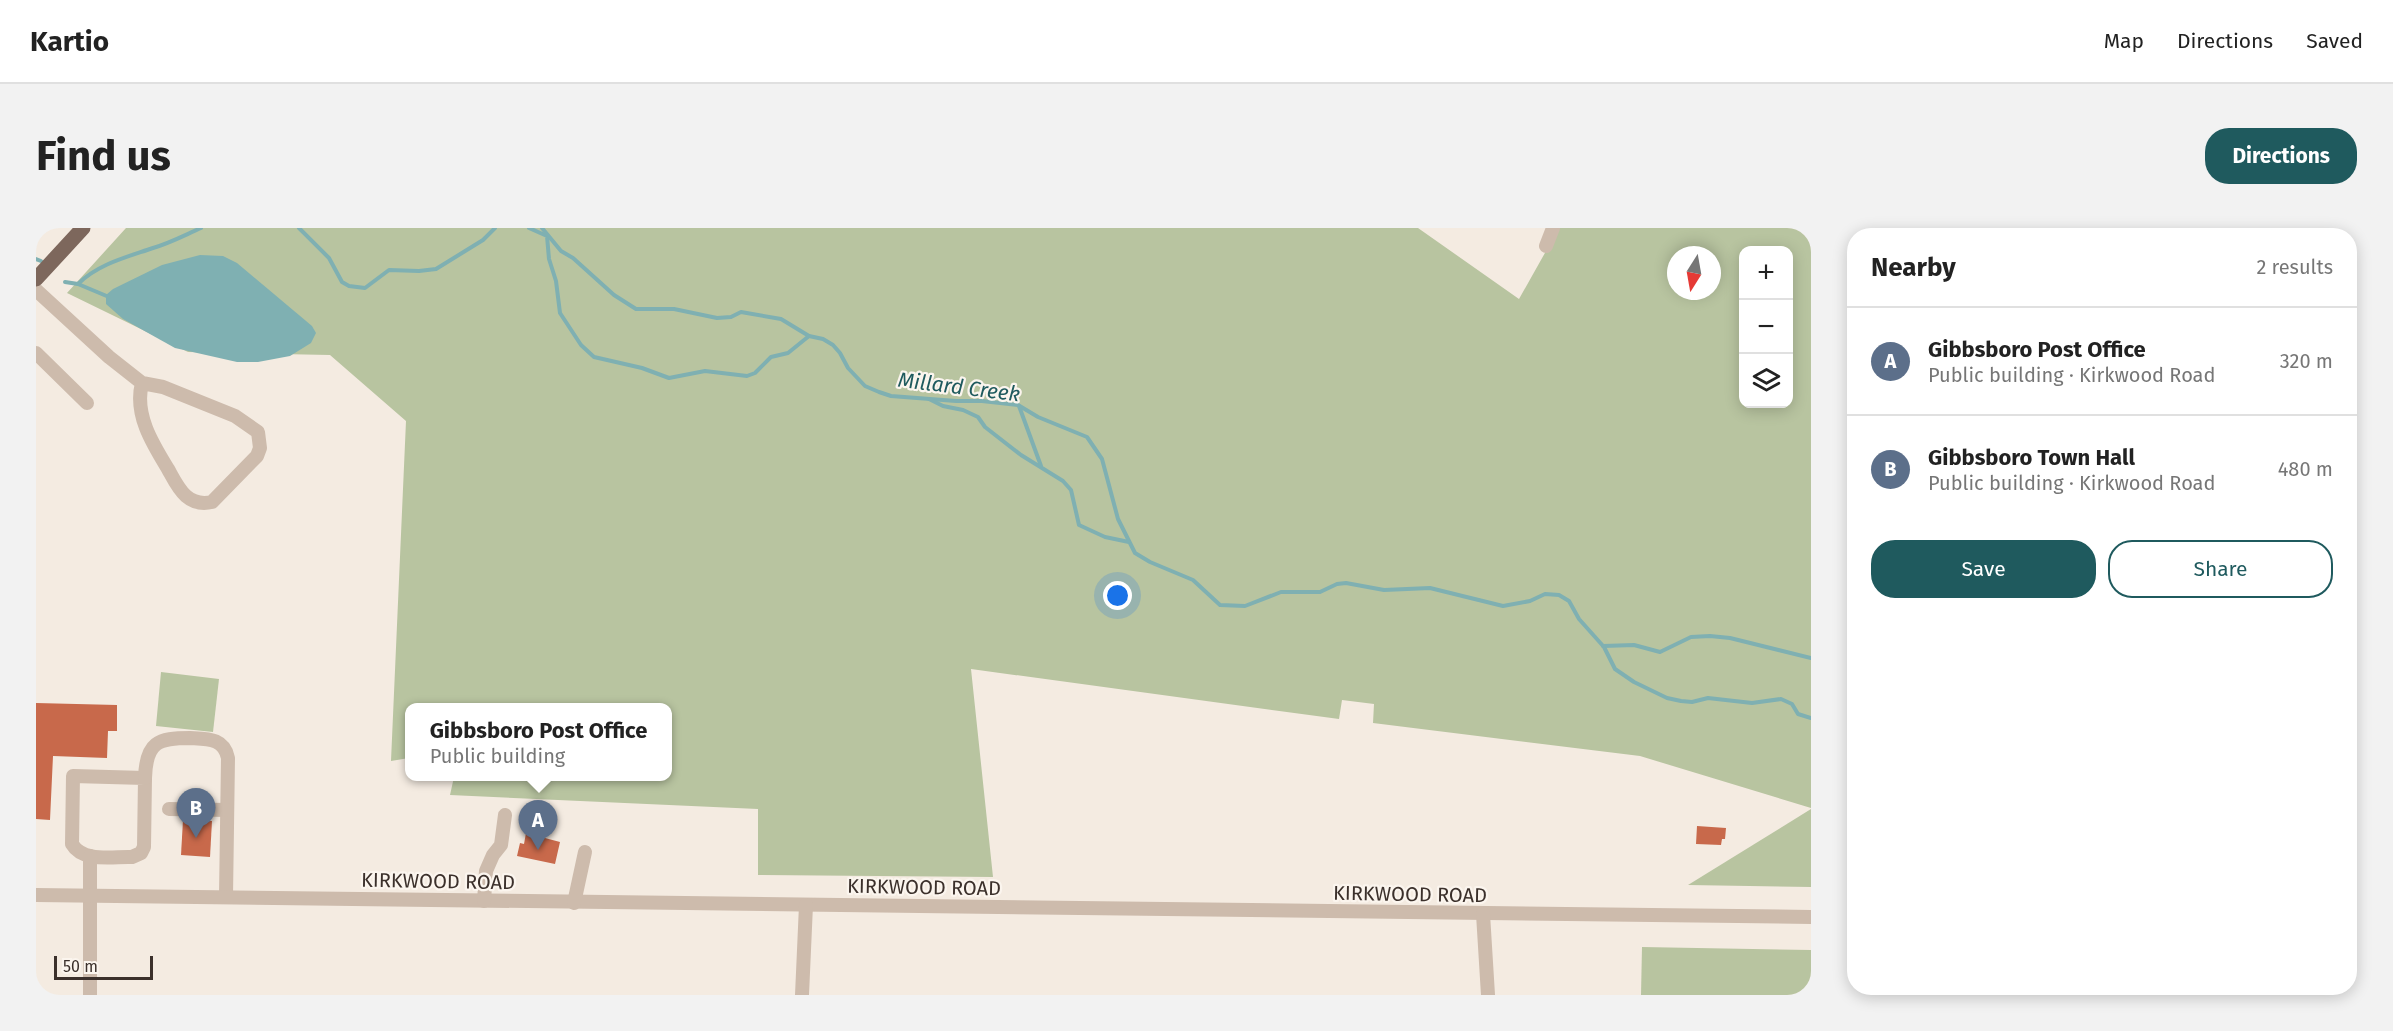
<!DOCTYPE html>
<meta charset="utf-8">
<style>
:root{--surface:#fff;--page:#f2f2f2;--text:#222;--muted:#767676;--line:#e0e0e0;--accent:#1f5a5e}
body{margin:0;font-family:"Fira Sans",sans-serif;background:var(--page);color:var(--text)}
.controls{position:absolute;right:18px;top:18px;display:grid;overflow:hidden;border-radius:12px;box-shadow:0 3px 15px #0003}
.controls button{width:54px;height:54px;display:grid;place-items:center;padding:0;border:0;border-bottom:2px solid var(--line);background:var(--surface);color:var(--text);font:30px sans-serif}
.compass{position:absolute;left:1631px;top:18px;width:54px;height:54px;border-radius:50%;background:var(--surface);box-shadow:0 3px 15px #0003;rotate:191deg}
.scale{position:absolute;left:18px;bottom:15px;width:99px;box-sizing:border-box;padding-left:6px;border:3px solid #3b302b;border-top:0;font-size:16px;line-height:21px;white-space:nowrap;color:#3b302b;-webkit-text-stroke:4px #fbf5ee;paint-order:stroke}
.you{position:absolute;left:1082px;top:368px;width:21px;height:21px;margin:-15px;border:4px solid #fff;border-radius:50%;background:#1a73e8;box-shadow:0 0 0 9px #1a73e833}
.badge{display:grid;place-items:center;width:39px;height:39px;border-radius:50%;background:var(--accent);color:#fff;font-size:20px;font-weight:700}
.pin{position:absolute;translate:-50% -50px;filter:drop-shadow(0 2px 3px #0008)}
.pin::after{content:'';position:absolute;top:32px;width:21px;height:18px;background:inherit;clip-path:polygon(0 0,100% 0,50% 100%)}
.popup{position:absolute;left:369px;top:475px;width:267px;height:78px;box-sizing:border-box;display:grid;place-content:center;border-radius:12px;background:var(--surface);filter:drop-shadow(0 2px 4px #0005);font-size:20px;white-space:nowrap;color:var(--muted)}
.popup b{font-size:22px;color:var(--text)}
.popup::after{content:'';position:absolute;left:50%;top:100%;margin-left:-12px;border:12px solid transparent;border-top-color:var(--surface)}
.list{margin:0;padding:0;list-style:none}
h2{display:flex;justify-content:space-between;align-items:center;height:78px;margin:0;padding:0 24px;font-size:26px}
h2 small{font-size:20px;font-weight:400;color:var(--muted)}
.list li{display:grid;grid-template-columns:39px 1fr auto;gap:18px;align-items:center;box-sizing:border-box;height:108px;padding:0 24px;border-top:2px solid var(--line)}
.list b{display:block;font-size:22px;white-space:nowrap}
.list p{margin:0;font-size:20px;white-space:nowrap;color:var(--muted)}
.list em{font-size:20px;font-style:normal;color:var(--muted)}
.actions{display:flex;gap:12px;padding:18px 24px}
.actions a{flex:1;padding:14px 0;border:2px solid var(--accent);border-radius:24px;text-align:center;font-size:21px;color:var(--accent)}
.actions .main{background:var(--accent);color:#fff}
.icon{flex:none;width:33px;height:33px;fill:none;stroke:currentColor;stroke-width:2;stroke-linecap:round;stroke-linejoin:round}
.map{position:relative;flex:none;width:1775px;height:767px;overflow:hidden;border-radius:24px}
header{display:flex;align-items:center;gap:36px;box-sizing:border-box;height:84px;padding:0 30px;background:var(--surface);border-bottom:2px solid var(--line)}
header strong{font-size:28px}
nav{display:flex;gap:33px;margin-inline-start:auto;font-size:21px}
.intro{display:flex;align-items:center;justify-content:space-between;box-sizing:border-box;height:144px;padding:0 36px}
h1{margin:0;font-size:42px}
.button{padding:15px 27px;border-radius:24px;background:var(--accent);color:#fff;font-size:21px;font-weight:700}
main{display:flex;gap:36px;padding:0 36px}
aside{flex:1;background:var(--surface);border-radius:24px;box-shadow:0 3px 15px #0003}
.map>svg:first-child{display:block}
.green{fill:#b8c4a0;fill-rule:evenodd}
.water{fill:#7fb0b2}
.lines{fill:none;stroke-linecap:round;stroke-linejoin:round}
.stream{stroke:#7fb0b2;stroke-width:4}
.building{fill:#c8694b}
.minor{stroke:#cdbbac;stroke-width:14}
.major{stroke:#7d675c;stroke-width:15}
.labels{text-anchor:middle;stroke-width:4.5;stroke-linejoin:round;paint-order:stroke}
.street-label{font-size:20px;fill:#3b302b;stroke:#fbf5ee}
.water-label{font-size:21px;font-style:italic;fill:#1f5a5e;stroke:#fbf5ee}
</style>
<header>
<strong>Kartio</strong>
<nav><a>Map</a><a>Directions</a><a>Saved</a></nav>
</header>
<div class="intro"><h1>Find us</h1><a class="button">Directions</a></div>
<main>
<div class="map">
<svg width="1775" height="767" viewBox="0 0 1775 767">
<rect width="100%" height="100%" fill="#f4ebe1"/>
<!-- green -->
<g class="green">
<path d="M90,0H1382L1483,71L1523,0H1775V580L1604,528L1337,495L1338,476L1306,472L1303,491L935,441L957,649L722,647V581L414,567L418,549L631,548V480H373V530L355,533L370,193L294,127L152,124L31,65ZM1708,22H1752V176H1708ZM1640,27H1676V63H1640Z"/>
<path d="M125,444L183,451L177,504L120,498Z"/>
<path d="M1775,581V659L1652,657Z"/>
<path d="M1606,719L1775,722V767H1605Z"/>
</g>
<!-- water -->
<path class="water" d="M164,27L187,28L201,35L276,98L280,105L275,115L254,128L222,134H201L139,120L87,91L70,76V67L77,61L126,37Z"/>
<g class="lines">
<!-- stream -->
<g class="stream">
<path d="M263,0L293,30L306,54L313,58L329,60L353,42L383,43L400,41L447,12L459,0"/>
<path d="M493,0L511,8L513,31L520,53L524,85L545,117L558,129L606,140L633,150L669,143L711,148L719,145L735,129L752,125L773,108"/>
<path d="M506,0L525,23L537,30L578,67L600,81H638L681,90L695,89L705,84L745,91L773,108L787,111L797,117L804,125L812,140L829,158L843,164L855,168L920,173H946L982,177L1002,189L1051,209L1066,231L1082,291L1099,325L1114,334L1157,352L1184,377L1209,378L1245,364H1284L1301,356L1310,355L1348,362L1394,360L1467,378L1494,373L1509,366L1523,367L1533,373L1543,391L1568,419L1579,441L1598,454L1631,470L1645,473L1656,474L1672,470L1716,475L1745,471L1756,476L1762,486L1775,490"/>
<path d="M0,31L5,33"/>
<path d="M29,54L42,56L73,69"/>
<path d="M42,56C62,36 91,29 117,20C134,15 149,7 165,0"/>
<path d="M893,171L907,178L927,182L942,189L949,199L985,227L1027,253L1035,262L1043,297L1069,309L1093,314"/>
<path d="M983,178L1005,238"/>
<path d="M1567,418L1598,417L1624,424L1655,409L1674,408L1694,410L1775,430"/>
</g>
</g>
<!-- building -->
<g class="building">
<path d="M0,475L81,477V503H72L71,530L17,528L14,592L0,591Z"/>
<path d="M147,592L176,593L174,629L145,627Z"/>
<path d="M1661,598L1690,600L1689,611H1686L1685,617L1660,616Z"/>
<path d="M490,605L524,614L519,636L481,628L484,615L488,616Z"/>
</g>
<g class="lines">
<!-- minor -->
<g class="minor">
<path d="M1510,18L1517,0"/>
<path d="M0,62L73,129L106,155L127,159L199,188L222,204L224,220L221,228L176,274C167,276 158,275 150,268C142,261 137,250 132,241C116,215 98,186 106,155"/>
<path d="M0,125L51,175"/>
<path d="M37,548L109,550L108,619L105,625L96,629C78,628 47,635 36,616Z"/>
<path d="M109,550C110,514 122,510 154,510C172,511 188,510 192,530L190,669"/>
<path d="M133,581L191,582"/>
<path d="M54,628V767"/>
<path d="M0,667L1775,689"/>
<path d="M448,673L450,643L457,627L465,617L469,587"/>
<path d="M538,675L549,624"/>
<path d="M1447,686L1452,767"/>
<path d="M766,767L770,677"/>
</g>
<!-- major -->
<path class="major" d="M0,51L47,0"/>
</g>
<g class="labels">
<!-- street labels -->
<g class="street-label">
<text transform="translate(402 653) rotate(1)" y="7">KIRKWOOD ROAD</text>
<text transform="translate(888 659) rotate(1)" y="7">KIRKWOOD ROAD</text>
<text transform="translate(1374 666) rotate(1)" y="7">KIRKWOOD ROAD</text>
</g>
<!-- water labels -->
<g class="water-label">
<text transform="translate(923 159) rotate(7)" y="7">Millard Creek</text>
</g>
</g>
</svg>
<div class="controls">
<button>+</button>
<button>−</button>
<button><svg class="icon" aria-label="layers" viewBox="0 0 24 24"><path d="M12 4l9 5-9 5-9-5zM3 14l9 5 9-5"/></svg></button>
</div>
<svg class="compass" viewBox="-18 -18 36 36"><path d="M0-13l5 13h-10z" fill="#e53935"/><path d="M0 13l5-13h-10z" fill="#767676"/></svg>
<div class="scale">50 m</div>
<div class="you"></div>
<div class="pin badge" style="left:502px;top:622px;background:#5c6f8a">A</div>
<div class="popup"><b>Gibbsboro Post Office</b>Public building</div>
<div class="pin badge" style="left:160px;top:610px;background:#5c6f8a">B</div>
</div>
<aside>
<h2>Nearby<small>2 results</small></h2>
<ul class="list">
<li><span class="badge" style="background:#5c6f8a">A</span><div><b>Gibbsboro Post Office</b><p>Public building · Kirkwood Road</p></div><em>320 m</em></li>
<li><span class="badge" style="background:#5c6f8a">B</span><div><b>Gibbsboro Town Hall</b><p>Public building · Kirkwood Road</p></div><em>480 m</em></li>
</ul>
<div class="actions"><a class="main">Save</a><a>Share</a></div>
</aside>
</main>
